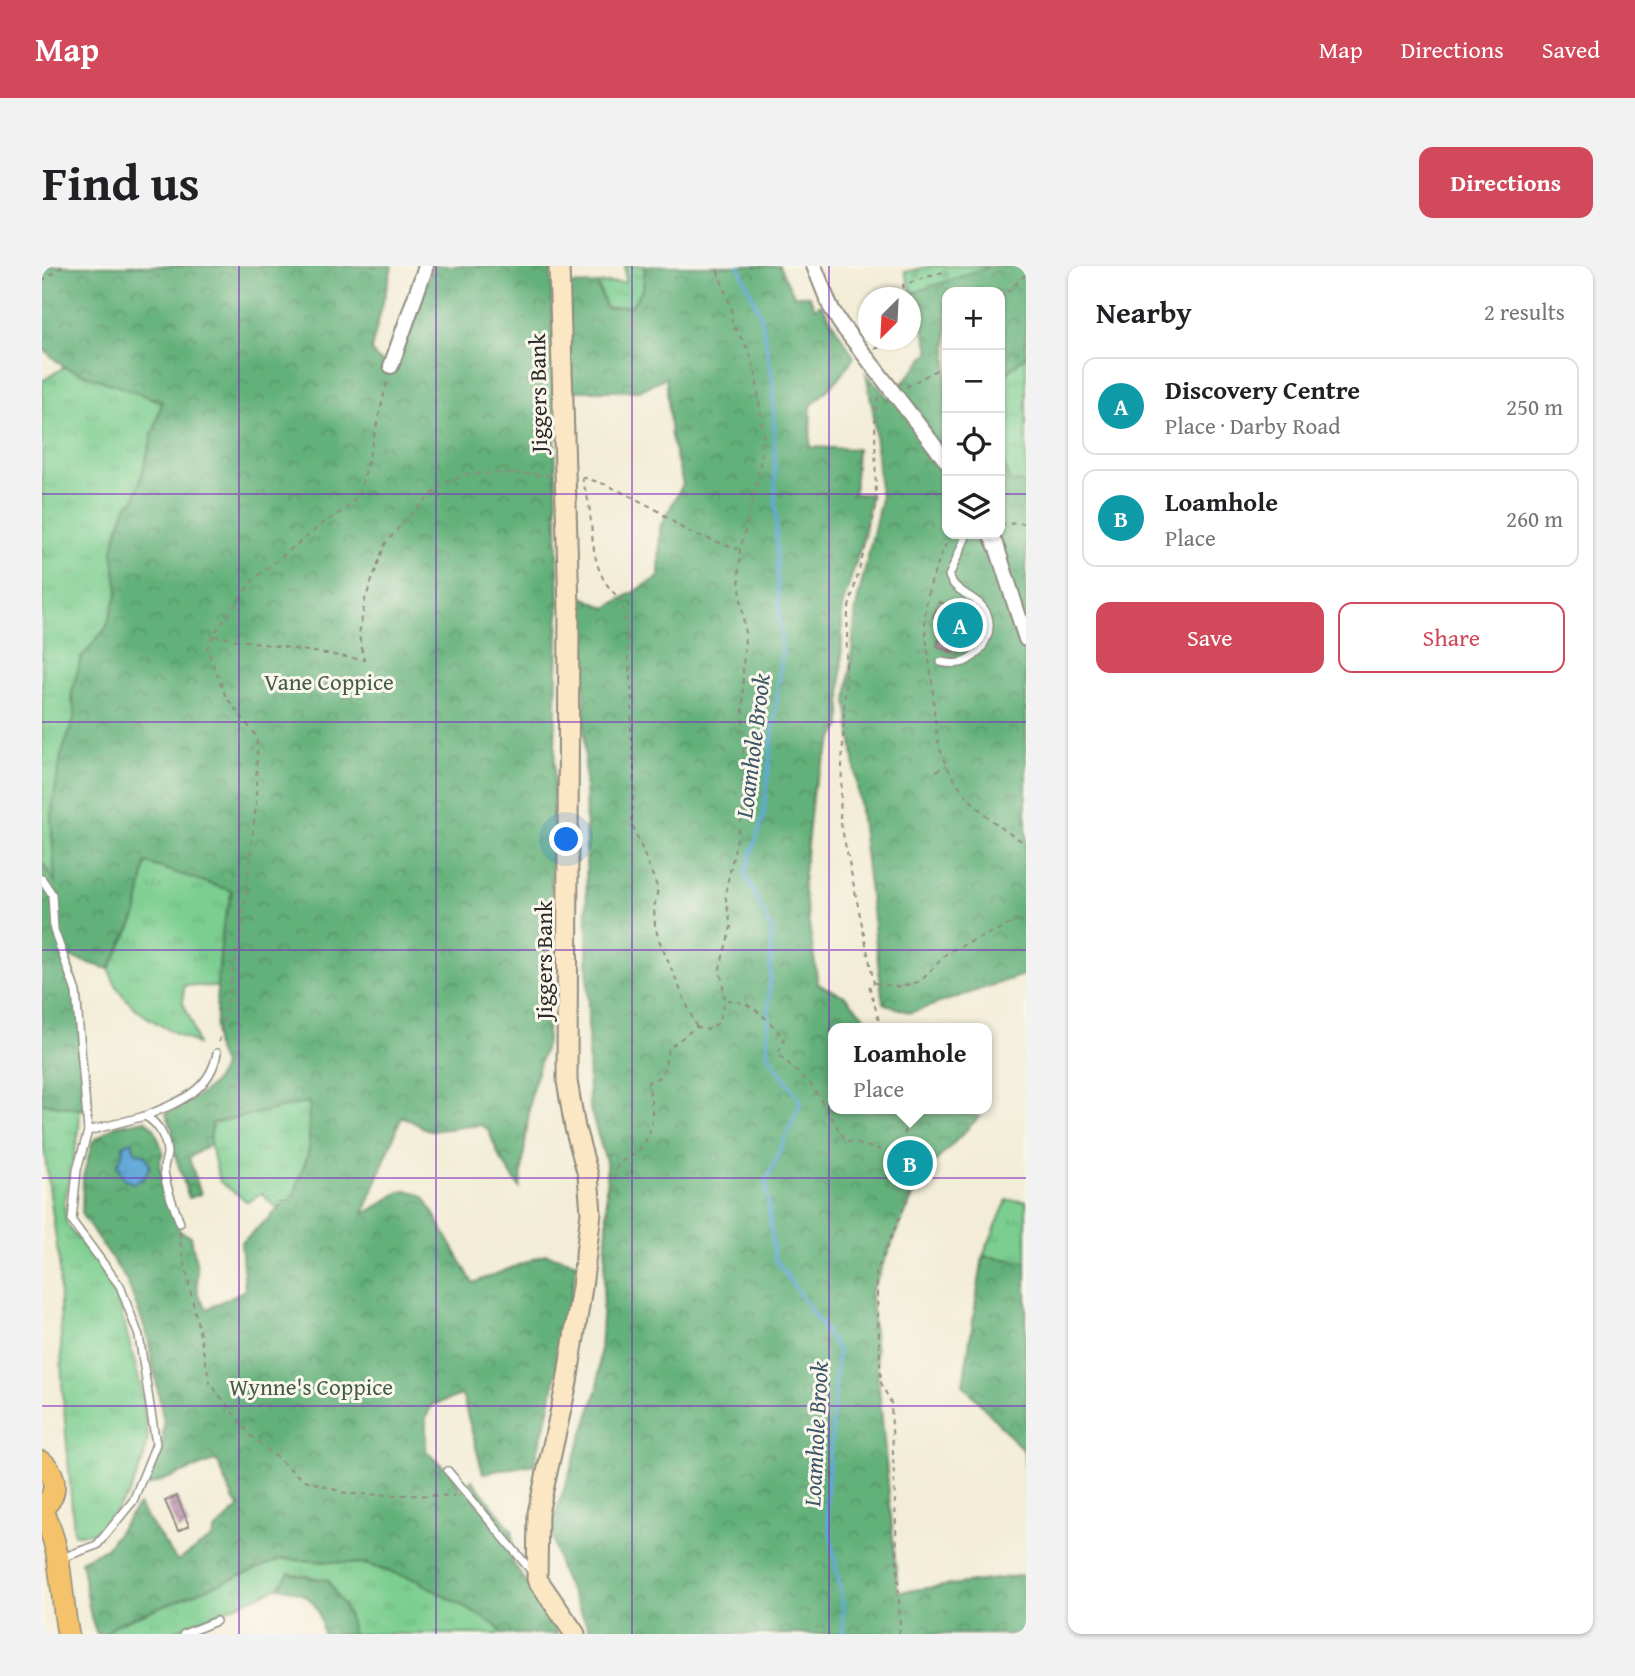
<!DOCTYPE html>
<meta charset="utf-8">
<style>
:root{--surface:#fff;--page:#f2f2f2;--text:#202124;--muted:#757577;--line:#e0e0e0;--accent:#d1495b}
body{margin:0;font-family:"Gentium Book Plus",serif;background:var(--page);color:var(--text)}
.controls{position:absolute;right:21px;top:21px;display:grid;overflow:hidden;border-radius:14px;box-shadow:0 2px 5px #0004}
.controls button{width:63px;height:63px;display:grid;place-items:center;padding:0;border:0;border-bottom:2px solid var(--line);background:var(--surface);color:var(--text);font:35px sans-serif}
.compass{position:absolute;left:816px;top:21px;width:63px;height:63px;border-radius:50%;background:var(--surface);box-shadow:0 2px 5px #0004;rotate:204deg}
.you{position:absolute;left:525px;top:574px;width:24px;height:24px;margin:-18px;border:5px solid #fff;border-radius:50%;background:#1a73e8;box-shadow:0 0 0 10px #1a73e833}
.badge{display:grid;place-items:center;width:46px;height:46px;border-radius:50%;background:var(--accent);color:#fff;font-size:23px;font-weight:700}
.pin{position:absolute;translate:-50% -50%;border:4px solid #fff;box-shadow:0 2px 7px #0006}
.popup{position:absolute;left:786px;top:757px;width:164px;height:91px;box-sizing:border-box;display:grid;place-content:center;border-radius:14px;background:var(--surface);filter:drop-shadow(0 2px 5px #0005);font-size:23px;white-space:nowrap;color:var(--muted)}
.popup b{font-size:26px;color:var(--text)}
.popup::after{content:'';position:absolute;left:50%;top:100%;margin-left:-14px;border:14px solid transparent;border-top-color:var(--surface)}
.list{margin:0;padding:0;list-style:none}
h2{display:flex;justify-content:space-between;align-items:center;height:91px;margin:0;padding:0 28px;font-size:30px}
h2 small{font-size:23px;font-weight:400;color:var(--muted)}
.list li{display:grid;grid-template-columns:46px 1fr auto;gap:21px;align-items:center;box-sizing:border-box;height:98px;margin:0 14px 14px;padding:0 14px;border:2px solid var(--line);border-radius:14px}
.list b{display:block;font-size:26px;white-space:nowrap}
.list p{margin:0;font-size:23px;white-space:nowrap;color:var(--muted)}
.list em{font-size:23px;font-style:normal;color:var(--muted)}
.actions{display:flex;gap:14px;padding:21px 28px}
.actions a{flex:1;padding:16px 0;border:2px solid var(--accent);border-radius:14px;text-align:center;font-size:24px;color:var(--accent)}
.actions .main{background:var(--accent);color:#fff}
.icon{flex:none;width:38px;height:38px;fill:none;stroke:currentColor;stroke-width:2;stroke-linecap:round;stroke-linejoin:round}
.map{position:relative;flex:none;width:984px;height:1368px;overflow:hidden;border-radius:14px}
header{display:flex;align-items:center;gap:42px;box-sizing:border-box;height:98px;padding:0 35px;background:var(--accent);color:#fff}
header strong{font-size:33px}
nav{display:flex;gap:38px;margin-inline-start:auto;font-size:24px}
.intro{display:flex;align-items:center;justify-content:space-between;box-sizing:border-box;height:168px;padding:0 42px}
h1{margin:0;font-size:49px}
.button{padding:18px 32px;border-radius:14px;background:var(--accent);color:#fff;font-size:24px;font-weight:700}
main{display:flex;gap:42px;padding:0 42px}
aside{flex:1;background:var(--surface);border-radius:14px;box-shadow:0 2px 5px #0004}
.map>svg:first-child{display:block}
.grass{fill:url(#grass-tufts);stroke:#537c5e;stroke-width:2}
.forest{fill:url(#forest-crowns);stroke:#486e52;stroke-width:2}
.cemetery{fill:url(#cemetery-stones);stroke:#537c5e;stroke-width:2}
.water{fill:url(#water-ripples);stroke:#466a82;stroke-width:2}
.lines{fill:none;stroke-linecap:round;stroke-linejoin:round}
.stream{stroke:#62a9d8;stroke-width:3.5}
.building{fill:url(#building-cross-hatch)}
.lane-casing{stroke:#8f8c81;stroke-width:10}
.street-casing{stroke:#8f8c81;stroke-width:18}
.secondary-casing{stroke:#8f8c81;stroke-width:23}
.primary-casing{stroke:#8f8c81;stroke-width:24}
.path{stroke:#8f8c81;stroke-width:2;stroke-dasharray:5 5;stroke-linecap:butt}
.lane{stroke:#fff;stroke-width:7}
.street{stroke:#fff;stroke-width:14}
.secondary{stroke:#fbe7c3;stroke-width:19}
.primary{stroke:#f4c26a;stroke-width:21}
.grid{fill:none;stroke:#7b2cbf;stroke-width:2;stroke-opacity:0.55}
.labels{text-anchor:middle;stroke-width:6;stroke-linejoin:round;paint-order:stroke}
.street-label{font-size:23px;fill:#2b2b2b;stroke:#fbf7ec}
.park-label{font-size:23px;fill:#435c49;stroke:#fbf7ec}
.water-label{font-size:24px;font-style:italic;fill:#3e5768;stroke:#fbf7ec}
</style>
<header>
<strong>Map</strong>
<nav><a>Map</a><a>Directions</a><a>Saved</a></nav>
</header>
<div class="intro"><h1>Find us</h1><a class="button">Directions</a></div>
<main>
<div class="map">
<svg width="984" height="1368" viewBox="0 0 984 1368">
<defs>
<pattern id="grass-tufts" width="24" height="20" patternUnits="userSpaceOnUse" patternTransform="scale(1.75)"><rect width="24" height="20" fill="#7bce90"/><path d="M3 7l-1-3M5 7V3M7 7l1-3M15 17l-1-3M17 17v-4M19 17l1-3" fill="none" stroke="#6ab17c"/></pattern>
<pattern id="forest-crowns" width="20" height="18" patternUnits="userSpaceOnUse" patternTransform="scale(1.75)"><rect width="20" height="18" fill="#64b17a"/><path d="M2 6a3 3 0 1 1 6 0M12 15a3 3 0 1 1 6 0" fill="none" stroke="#539064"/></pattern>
<pattern id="cemetery-stones" width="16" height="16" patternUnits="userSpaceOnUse" patternTransform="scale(1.75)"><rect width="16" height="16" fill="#7bce90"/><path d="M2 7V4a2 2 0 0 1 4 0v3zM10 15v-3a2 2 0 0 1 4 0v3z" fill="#6ab17c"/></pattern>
<pattern id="water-ripples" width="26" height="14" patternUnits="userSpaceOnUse" patternTransform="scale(1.75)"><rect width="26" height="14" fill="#62a9d8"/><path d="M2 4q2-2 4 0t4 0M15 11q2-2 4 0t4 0" fill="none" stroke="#518aaf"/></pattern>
<pattern id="building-cross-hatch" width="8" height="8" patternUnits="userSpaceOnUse" patternTransform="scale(1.75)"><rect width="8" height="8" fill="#c198b5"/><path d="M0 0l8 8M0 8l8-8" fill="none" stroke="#9d7c93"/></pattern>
</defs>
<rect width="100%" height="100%" fill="#fbf7ec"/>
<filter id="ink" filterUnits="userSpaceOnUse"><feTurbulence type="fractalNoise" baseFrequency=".0143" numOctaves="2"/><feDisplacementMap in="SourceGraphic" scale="14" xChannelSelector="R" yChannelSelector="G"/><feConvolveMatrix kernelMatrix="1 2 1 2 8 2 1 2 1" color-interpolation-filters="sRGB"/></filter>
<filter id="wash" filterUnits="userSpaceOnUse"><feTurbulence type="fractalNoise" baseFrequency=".00686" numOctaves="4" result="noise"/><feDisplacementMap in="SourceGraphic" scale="28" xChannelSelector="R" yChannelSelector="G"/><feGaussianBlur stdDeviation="1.57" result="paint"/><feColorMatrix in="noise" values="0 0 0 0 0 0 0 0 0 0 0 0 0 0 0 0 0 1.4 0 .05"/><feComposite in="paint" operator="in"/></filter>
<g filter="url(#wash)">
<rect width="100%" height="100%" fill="#f3edd7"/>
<!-- grass -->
<g class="grass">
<path d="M583,0H603L601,23L590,40L564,42L556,18L583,16Z"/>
<path d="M984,89V217L968,216L958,189V113Z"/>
<path d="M22,101L120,135L93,233L71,286L76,326L64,362L39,392L29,431L34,447L19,490L9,549L13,617L0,596V115Z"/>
<path d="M104,596L190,624L181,661L175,721L142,719L141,737L150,757L155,778C120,760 79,744 67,703L94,651Z"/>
<path d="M267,835V885L252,929L235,943L220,927L206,936L178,916L168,878L170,857Z"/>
<path d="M0,837L38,843L37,865L22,938L25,959L54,996L75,1030L98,1117L106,1171L102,1192L87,1228L63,1258L51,1267L32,1268L20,1118L17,996L0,868Z"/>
<path d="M965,934L984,935V996L941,990Z"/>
<path d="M240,1293L323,1298L374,1314L452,1358L460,1368H310L306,1348L248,1307L237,1321L126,1368H64L72,1359Z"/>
</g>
<!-- forest -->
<g class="forest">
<path d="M0,0H350L329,84L335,93L353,102L391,0H509L517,336L505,773L489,827L478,922L457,890L446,863L438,859L388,865L360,850L322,947C346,940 356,913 382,931L431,1017L504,988L535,997L507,1144L492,1198L441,1207L420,1129L390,1139L384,1151V1185L411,1209L420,1225L430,1214L471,1266L470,1295L516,1368H460L452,1358L374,1314L323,1298L240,1293L72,1359L64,1368H55L49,1352L39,1295L64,1282L96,1239L135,1295L170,1272L173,1264L198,1241L192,1235L175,1194L103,1221L120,1188L122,1156L105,1068L85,1015L40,949L41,910L51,875L73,860L103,854L112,862L121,885L117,899L138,966L149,970L155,1002L156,1028L165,1043L203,1024L199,977L252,929L267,885V836L170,857L168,878L147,892L159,928L147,932L132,885L130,862L124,847C147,835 172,826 181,800L173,779L175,721L181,661L190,625L104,597L94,651L67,703L27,691L40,742V767L49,845L0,837V596L13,616L9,549L19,490L34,447L29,431L39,392L64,362L76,326L71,286L74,270L84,240L93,233L120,136L22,101L0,82Z"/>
<path d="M603,0H737L752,29L767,30L773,42L779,38L812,91L797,112L769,140L768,181L815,183L812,228H829L822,270L800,341L799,460L792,471L771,522L761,618L776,718L803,730L833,762H791V843H884L938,850L890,899L870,932L829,1026L830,1045L856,1326L984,1309V1368H550L518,1305L509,1262L556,1122L565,959L564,896L547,839L541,331L564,342L617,311L618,261L641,218L629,171L624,111L597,125H528L526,19L556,18L564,42L589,40L601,23Z"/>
<path d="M944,0H984V89L958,113V26H905V268H958V189L968,216L984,217V708L868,747L841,737L805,435L814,342L839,233L831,145L824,107L847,133L888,85L870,27L944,2Z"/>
<path d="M941,990L984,996V1214L982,1185L921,1119Z"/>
<path d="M247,1307L286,1314L306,1348L310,1368H281C277,1337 268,1326 237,1321Z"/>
</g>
<!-- cemetery -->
<path class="cemetery" d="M890,0H944V2L870,27L863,6Z"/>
<!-- water -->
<path class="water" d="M90,875L93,885L104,889L108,900L101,914L91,917L83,914L75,900L81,886V879Z"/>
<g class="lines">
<!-- stream -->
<path class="stream" d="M697,0L719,50L731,116L735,305L740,387L721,553L703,608L730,664L725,787L759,836L724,916L732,991L796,1084L784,1242L801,1341V1368"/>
</g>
<g id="blocks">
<!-- building -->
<g class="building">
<path d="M897,336L913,342L914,338L924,342L922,347L937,352L931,367L920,363L911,387L895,380L904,356L891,351Z"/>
<path d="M135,1230L147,1260L136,1265L123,1235Z"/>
</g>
</g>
</g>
<g filter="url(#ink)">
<use href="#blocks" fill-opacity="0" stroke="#8f8c81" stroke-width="2"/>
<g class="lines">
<!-- lane casing -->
<g class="lane-casing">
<g id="lane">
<path d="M899,396C908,398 918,399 926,394C941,386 952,364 945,348C937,330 913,328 907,310L925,268"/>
<path d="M0,613L10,628L12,664L34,726L46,865L35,904L30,955L78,1020L97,1070L114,1178L91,1235L55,1279L17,1293"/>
<path d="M103,850C135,837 168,826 175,787"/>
<path d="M46,865L103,850C116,857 124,871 125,887C125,892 122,897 122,903C123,921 132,940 138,957"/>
<path d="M406,1205L491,1307"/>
<path d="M142,1368L174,1355"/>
</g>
</g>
<!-- street casing -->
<g class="street-casing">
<g id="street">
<path d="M772,0L788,40L798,57L905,196"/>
<path d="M349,100L384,0"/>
<path d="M948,268L955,282L984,373"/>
</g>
</g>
<!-- secondary casing -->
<g class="secondary-casing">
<path id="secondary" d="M517,0L527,342L525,815L533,862L546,909L549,947L540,1021L525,1116L496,1247L495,1313L533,1368"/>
</g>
<!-- primary casing -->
<g class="primary-casing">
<g id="primary">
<path d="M0,1196C16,1210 16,1229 0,1242"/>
<path d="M0,1246C21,1282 18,1328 26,1368"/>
</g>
</g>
<!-- path -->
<g class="path">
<path d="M0,15L21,0"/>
<path d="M864,32L861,19L904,5"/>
<path d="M958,33L984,8"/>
<path d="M869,48L874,65L869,68"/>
<path d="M958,48L961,68L958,69"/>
<path d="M833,83L854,74"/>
<path d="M864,121L905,98"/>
<path d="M836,131L833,153L834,241L806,345L798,553L832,717L827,719L839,762"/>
<path d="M540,211L565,219L592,232L615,244L644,265L696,283"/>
<path d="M540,211C542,220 545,229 547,238C552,276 548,310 581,335L590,432L589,464L592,501L590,558L616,623L612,642L613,660L617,674L654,760"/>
<path d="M958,258L984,257"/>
<path d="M908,268C899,290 887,316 884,339C881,363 887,391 890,415C892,436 892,459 897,479C906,518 949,560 984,577"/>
<path d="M172,370L322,394L317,369L323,334L343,278L365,252L403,216L426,208L467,207L507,209"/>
<path d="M894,505L904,500"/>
<path d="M833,717L858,721L879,715L906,686L984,651"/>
<path d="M685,734C710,735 727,754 742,773L736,788L770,820L804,875L854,888L858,896L868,897"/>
<path d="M177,776L200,663L214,538L215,471L184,431L165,383L171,369L213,312L283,256L302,244L318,227L346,112"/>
<path d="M564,962L568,955L574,902C580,892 589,893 596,885C616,862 610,843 606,816L620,810L627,782L654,761L665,764L676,757L683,734L678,702L689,661L683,628L701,545V402L703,369L697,312L698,284L713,226L722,176L714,108L707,85L690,57L689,42L674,0"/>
<path d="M138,966V975L168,1117L208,1169L260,1213L306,1228L412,1230"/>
<path d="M857,1368L858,1360L849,1137L839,1117L834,1006L869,924V897L858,843"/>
</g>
<!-- lane -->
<use href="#lane" class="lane"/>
<!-- street -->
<use href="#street" class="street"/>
<!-- secondary -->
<use href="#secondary" class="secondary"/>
<!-- primary -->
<use href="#primary" class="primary"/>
</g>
</g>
<!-- grid -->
<path class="grid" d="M197,0V1368M394,0V1368M590,0V1368M787,0V1368M0,228H905M958,228H984M0,456H984M0,684H984M0,912H984M0,1140H984"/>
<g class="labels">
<!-- street labels -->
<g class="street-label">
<text transform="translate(496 127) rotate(-91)" y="8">Jiggers Bank</text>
<text transform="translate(502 694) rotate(-90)" y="8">Jiggers Bank</text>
</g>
<!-- park labels -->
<g class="park-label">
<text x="287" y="424">Vane Coppice</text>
<text x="269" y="1129">Wynne's Coppice</text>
</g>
<!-- water labels -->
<g class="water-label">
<text transform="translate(711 480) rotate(-83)" y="8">Loamhole Brook</text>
<text transform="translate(774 1168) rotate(-87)" y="8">Loamhole Brook</text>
</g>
</g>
</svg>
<div class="controls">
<button>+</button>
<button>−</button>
<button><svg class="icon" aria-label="locate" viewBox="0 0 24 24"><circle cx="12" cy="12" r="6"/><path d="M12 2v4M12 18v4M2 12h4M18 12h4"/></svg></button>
<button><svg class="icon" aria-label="layers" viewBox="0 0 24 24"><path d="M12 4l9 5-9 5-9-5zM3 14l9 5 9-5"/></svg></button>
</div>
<svg class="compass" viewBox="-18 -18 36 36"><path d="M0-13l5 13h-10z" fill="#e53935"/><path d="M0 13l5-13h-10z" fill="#757577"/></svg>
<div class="you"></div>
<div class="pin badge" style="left:918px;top:359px;background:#0f9aa8">A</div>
<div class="pin badge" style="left:868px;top:897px;background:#0f9aa8">B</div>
<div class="popup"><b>Loamhole</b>Place</div>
</div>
<aside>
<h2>Nearby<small>2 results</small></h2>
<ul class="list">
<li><span class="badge" style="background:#0f9aa8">A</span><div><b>Discovery Centre</b><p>Place · Darby Road</p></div><em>250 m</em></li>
<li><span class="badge" style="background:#0f9aa8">B</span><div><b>Loamhole</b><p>Place</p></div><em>260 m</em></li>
</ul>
<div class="actions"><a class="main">Save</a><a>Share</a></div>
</aside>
</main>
